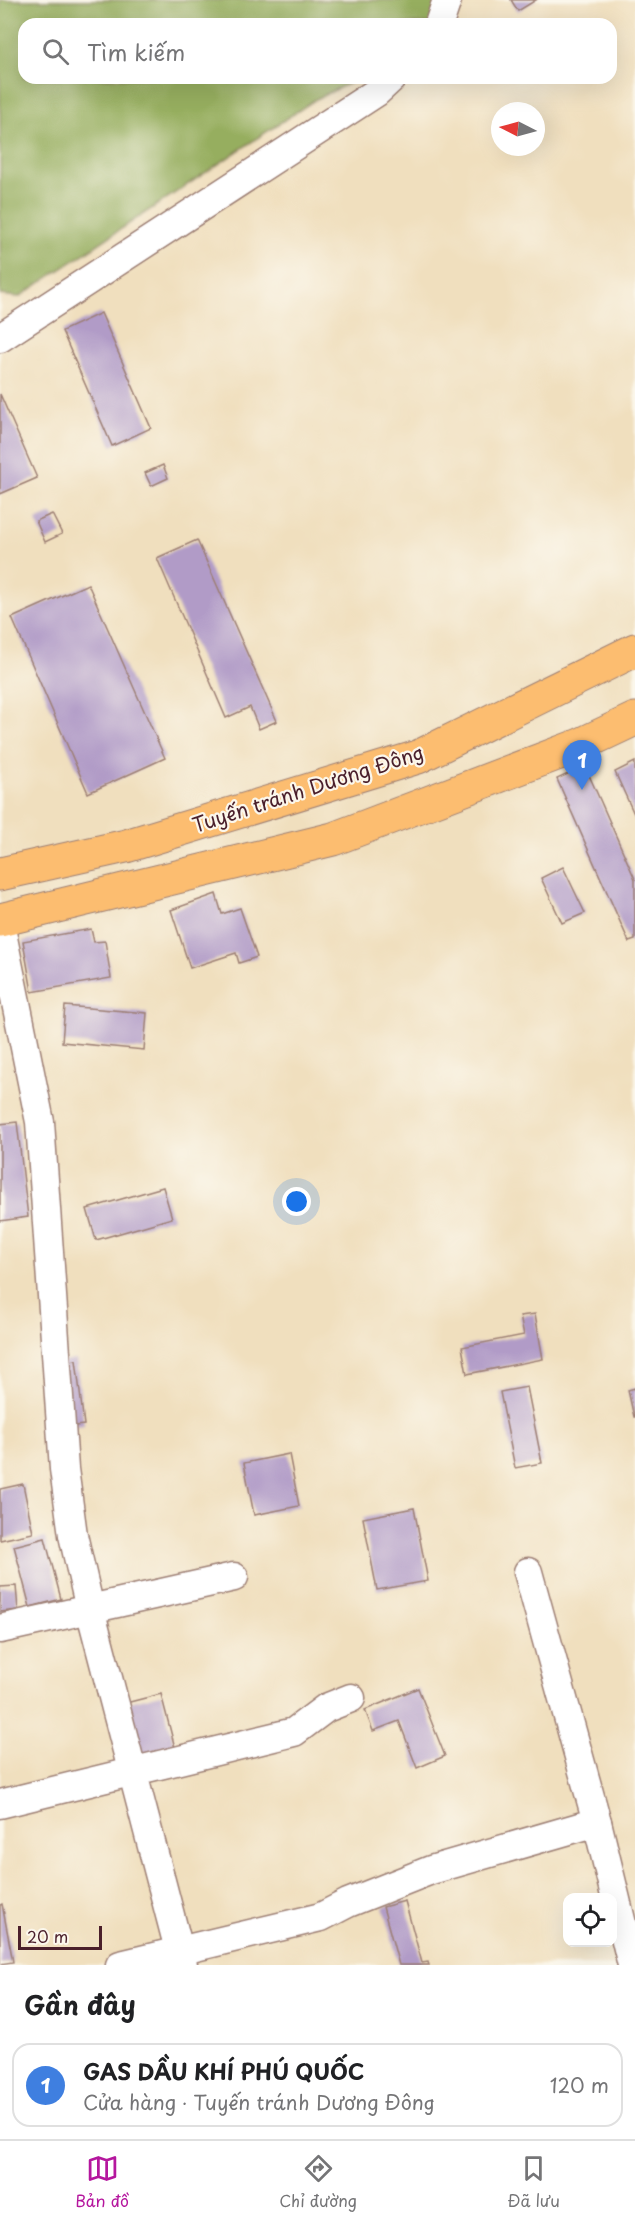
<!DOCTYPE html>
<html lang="vi">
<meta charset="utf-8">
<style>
:root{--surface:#fff;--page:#f6f6f6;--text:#202124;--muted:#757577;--line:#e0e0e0;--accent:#b5179e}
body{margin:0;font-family:"Playpen Sans",sans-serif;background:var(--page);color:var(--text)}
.controls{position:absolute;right:18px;bottom:18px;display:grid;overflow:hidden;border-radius:12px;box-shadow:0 6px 24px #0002}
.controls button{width:54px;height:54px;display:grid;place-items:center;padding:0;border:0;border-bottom:2px solid var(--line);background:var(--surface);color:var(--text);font:30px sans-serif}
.compass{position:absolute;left:491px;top:102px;width:54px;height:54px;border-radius:50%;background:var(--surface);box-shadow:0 6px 24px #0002;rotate:276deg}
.scale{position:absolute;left:18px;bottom:15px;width:84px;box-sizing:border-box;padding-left:6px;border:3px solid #4a1f2b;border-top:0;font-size:16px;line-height:21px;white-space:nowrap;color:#4a1f2b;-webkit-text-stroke:4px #fbf7ec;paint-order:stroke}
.you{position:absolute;left:297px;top:1202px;width:21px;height:21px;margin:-15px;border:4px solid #fff;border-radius:50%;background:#1a73e8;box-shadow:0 0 0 9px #1a73e833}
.badge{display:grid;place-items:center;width:39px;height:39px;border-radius:50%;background:var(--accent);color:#fff;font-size:20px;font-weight:700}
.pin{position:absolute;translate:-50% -50px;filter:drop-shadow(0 2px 3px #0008)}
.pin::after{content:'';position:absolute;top:32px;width:21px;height:18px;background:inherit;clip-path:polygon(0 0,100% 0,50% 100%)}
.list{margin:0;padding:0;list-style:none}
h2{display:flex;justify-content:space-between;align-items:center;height:78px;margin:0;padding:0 24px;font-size:26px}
h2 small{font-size:20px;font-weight:400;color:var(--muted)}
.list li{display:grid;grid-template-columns:39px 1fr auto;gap:18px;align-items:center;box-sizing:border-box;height:84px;margin:0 12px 12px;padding:0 12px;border:2px solid var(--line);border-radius:18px}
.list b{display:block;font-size:22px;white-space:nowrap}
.list p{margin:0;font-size:20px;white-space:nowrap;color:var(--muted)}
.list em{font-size:20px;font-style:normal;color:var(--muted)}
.icon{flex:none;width:33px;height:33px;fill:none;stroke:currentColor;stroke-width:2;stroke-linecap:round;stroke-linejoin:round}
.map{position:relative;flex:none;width:635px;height:1965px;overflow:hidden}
.search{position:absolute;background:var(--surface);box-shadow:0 6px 24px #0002;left:18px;right:18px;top:18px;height:66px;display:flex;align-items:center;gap:15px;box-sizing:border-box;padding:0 21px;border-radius:18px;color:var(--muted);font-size:22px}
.sheet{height:174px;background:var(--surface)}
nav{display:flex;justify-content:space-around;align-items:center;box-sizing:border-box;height:84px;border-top:2px solid var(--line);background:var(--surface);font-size:16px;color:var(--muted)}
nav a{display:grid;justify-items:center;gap:3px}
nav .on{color:var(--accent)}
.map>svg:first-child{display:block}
.forest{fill:#96ae5f;stroke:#706645;stroke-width:1.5}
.building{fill:#b19bc7}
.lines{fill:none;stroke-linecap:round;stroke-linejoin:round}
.minor-casing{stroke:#9d7f74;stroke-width:31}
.primary-casing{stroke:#9d7f74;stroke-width:35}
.minor{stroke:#fff;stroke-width:28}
.primary{stroke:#fcbd6f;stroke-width:33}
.labels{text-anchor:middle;stroke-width:4.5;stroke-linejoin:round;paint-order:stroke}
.street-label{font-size:20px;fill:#4a1f2b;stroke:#fbf7ec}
</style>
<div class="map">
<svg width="635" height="1965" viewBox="0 0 635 1965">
<rect width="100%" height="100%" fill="#fbf7ec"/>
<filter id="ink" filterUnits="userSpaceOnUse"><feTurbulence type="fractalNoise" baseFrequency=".0167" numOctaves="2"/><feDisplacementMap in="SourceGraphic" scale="12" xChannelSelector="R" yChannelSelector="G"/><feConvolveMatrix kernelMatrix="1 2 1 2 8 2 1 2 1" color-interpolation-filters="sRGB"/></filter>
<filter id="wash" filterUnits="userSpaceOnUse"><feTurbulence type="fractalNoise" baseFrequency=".008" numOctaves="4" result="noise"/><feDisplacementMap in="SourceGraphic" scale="24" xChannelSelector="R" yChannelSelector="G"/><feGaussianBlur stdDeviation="1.35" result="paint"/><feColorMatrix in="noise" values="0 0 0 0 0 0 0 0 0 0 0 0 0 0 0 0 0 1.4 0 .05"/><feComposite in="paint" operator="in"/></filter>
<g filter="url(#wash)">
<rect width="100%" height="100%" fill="#f0dfbe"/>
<!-- forest -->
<path class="forest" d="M0,0H438L430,24H24V78H360L316,99L19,297L0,295Z"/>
<g id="blocks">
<!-- building -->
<g class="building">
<path d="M511,0H536L518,11Z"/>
<path d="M101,313L151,428L112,446L62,331Z"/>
<path d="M0,394L37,478L0,494Z"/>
<path d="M163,465L168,478L151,486L145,473Z"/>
<path d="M52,514L62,534L45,542L36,521Z"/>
<path d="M197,540L277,721L259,729L250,707L226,718L157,558Z"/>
<path d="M88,584L165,758L88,793L12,618Z"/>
<path d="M635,762V816L615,772Z"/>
<path d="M585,766L635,879V940L629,942L557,779Z"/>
<path d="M563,867L585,913L562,923L541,878Z"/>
<path d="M216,894L222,914L240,908L257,957L239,963L236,953L190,968L171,910Z"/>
<path d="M91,929L94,942L105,941L111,978L32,992L23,941Z"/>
<path d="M65,1006L147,1013L144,1050L62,1042Z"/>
<path d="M17,1122L28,1217L0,1221V1124Z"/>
<path d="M163,1187L172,1218L96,1240L87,1209Z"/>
<path d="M535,1314L543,1359L467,1374L462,1347L524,1335L520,1316Z"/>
<path d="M76,1360L84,1425L65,1427L56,1363Z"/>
<path d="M527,1387L542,1463L515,1468L500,1392Z"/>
<path d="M635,1388V1417H634L628,1390Z"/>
<path d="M289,1454L299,1506L254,1515L244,1463Z"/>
<path d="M23,1484L33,1533L0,1540V1489Z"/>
<path d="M414,1508L428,1581L377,1590L363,1518Z"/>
<path d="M45,1538L61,1599L30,1607L14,1546Z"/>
<path d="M16,1586L18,1610L0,1612V1587Z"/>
<path d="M418,1688L445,1756L417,1768L399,1721L373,1731L365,1710Z"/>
<path d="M161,1694L175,1748L132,1760L118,1705Z"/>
<path d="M405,1901L422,1963L428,1962L429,1965H399L383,1907Z"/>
<path d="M2,1904L13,1962L0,1964V1905Z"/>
</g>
</g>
</g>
<g filter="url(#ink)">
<use href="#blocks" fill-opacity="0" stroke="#9d7f74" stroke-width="1.5"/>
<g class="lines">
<!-- minor casing -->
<g class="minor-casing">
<g id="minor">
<path d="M439,24L447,0"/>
<path d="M0,338L377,92L392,78"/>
<path d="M0,923L40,1122L64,1469L73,1535L90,1609L183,1965"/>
<path d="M0,1629L234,1577"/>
<path d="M0,1804L294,1732L326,1708L351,1698"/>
<path d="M597,1822L632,1965"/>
<path d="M120,1965L321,1917L348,1903L431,1870L597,1822L528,1572"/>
</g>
</g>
<!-- primary casing -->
<g class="primary-casing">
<g id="primary">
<path d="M0,874L126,846L418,757L635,650"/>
<path d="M0,920L333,839L580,745L635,719"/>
</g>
</g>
<!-- minor -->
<use href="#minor" class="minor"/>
<!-- primary -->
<use href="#primary" class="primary"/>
</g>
</g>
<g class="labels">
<!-- street labels -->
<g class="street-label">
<text transform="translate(308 789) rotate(-18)" y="7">Tuyến tránh Dương Đông</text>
</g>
</g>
</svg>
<div class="controls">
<button><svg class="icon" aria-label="locate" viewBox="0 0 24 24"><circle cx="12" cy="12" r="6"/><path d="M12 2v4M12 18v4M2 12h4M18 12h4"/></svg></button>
</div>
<svg class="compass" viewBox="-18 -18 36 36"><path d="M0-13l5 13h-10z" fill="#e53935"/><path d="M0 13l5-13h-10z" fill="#757577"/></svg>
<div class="scale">20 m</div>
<div class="you"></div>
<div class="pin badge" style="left:582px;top:790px;background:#3f7fe0">1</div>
<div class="search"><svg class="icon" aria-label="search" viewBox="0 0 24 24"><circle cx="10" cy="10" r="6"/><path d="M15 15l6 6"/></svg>Tìm kiếm</div>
</div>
<section class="sheet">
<h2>Gần đây<small></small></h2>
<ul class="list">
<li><span class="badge" style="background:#3f7fe0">1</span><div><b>GAS DẦU KHÍ PHÚ QUỐC</b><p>Cửa hàng · Tuyến tránh Dương Đông</p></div><em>120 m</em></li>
</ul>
</section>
<nav>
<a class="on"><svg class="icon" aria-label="map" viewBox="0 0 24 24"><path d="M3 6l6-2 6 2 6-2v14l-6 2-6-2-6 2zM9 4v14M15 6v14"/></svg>Bản đồ</a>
<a><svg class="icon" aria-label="directions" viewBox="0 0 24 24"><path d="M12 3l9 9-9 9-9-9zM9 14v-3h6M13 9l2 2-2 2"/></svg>Chỉ đường</a>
<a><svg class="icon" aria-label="saved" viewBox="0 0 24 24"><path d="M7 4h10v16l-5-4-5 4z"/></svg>Đã lưu</a>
</nav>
